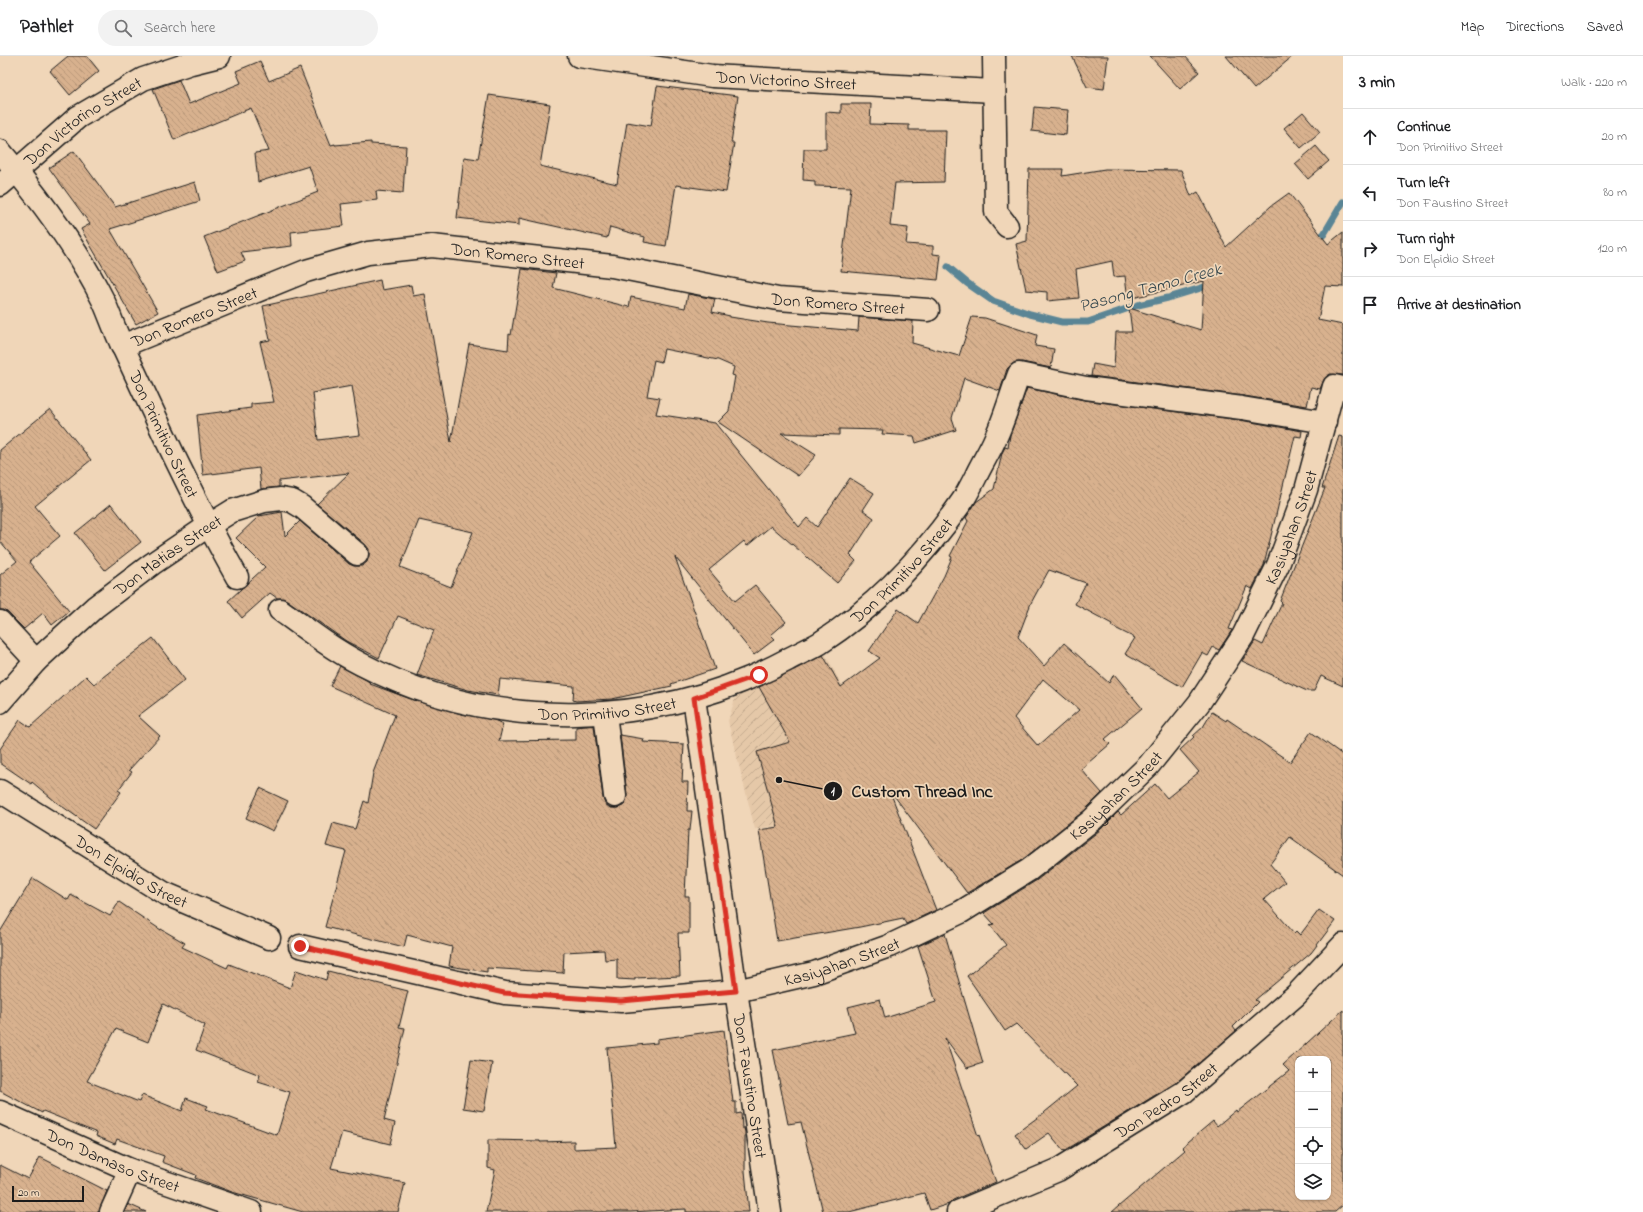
<!DOCTYPE html>
<meta charset="utf-8">
<style>
:root{--surface:#fff;--page:#f2f2f2;--text:#202124;--muted:#757577;--line:#e0e0e0}
body{margin:0;font-family:"Indie Flower",sans-serif;background:var(--page);color:var(--text)}
.controls{position:absolute;right:12px;bottom:12px;display:grid;overflow:hidden;border-radius:8px;box-shadow:0 1px 3px #0004}
.controls button{width:36px;height:36px;display:grid;place-items:center;padding:0;border:0;border-bottom:1px solid var(--line);background:var(--surface);color:var(--text);font:20px sans-serif}
.scale{position:absolute;left:12px;bottom:10px;width:72px;box-sizing:border-box;padding-left:4px;border:2px solid #1c1c1c;border-top:0;font-size:11px;line-height:14px;white-space:nowrap;color:#1c1c1c;-webkit-text-stroke:3px #f0d6b8;paint-order:stroke}
.stop{position:absolute;width:12px;height:12px;margin:-9px;border:3px solid #d93025;border-radius:50%;background:#fff}
.stop.end{background:#d93025;border-color:#fff;box-shadow:0 1px 4px #0008}
.list{margin:0;padding:0;list-style:none}
h2{display:flex;justify-content:space-between;align-items:center;height:52px;margin:0;padding:0 16px;font-size:17px}
h2 small{font-size:13px;font-weight:400;color:var(--muted)}
.list li{display:grid;grid-template-columns:26px 1fr auto;gap:12px;align-items:center;box-sizing:border-box;height:56px;padding:0 16px;border-top:1px solid var(--line)}
.list b{display:block;font-size:15px;white-space:nowrap}
.list p{margin:0;font-size:13px;white-space:nowrap;color:var(--muted)}
.list em{font-size:13px;font-style:normal;color:var(--muted)}
.icon{flex:none;width:22px;height:22px;fill:none;stroke:currentColor;stroke-width:2;stroke-linecap:round;stroke-linejoin:round}
.map{position:relative;flex:none;width:1343px;height:1156px;overflow:hidden}
header{display:flex;align-items:center;gap:24px;box-sizing:border-box;height:56px;padding:0 20px;background:var(--surface);border-bottom:1px solid var(--line)}
header strong{font-size:19px}
nav{display:flex;gap:22px;margin-inline-start:auto;font-size:14px}
.search{width:280px;height:36px;background:var(--page);display:flex;align-items:center;gap:10px;box-sizing:border-box;padding:0 14px;border-radius:22px;color:var(--muted);font-size:15px}
main{display:flex}
aside{flex:1;background:var(--surface)}
.map>svg:first-child{display:block}
.industrial{fill:url(#industrial-furrows)}
.lines{fill:none;stroke-linecap:round;stroke-linejoin:round}
.stream{stroke:#5a8595;stroke-width:7}
.building{fill:url(#building-back-hatch);stroke:#1c1c1c;fill-rule:evenodd}
.minor-casing{stroke:#1c1c1c;stroke-width:25}
.minor{stroke:#f0d6b8;stroke-width:22}
.route{stroke:#d93025;stroke-width:5}
.labels{text-anchor:middle;stroke-width:3.5;stroke-linejoin:round;paint-order:stroke}
.street-label{font-size:17px;fill:#1c1c1c;stroke:#f0d6b8}
.water-label{font-size:18px;font-style:italic;fill:#36484e;stroke:#f0d6b8}
.leader{fill:none;stroke:#1c1c1c;stroke-width:1.5}
.callout-dot{fill:#1c1c1c;stroke:#f0d6b8;stroke-width:1.5}
.mark-label{font-size:12px;text-anchor:middle;font-weight:bold;fill:#fff}
.callout-label{font-size:18px;text-anchor:middle;font-weight:bold;fill:#1c1c1c;stroke:#f0d6b8;stroke-width:3.5;stroke-linejoin:round;paint-order:stroke}
</style>
<header>
<strong>Pathlet</strong>
<div class="search"><svg class="icon" aria-label="search" viewBox="0 0 24 24"><circle cx="10" cy="10" r="6"/><path d="M15 15l6 6"/></svg>Search here</div>
<nav><a>Map</a><a>Directions</a><a>Saved</a></nav>
</header>
<main>
<div class="map">
<svg width="1343" height="1156" viewBox="0 0 1343 1156">
<defs>
<pattern id="industrial-furrows" width="10" height="10" patternUnits="userSpaceOnUse"><rect width="10" height="10" fill="#e5c8a8"/><path d="M-1 1l2-2M0 10L10 0M9 11l2-2" fill="none" stroke="#c4ab90"/></pattern>
<pattern id="building-back-hatch" width="6" height="6" patternUnits="userSpaceOnUse"><rect width="6" height="6" fill="#d8b18e"/><path d="M-1 5l2 2M0 0l6 6M5-1l2 2" fill="none" stroke="#b9987a"/></pattern>
</defs>
<rect width="100%" height="100%" fill="#f0d6b8"/>
<filter id="ink" filterUnits="userSpaceOnUse"><feTurbulence type="fractalNoise" baseFrequency=".025" numOctaves="2"/><feDisplacementMap in="SourceGraphic" scale="8" xChannelSelector="R" yChannelSelector="G"/><feConvolveMatrix kernelMatrix="1 2 1 2 8 2 1 2 1" color-interpolation-filters="sRGB"/></filter>
<g filter="url(#ink)">
<!-- industrial -->
<path class="industrial" d="M823,594L891,720L859,756L755,773L728,665L736,640Z"/>
<g class="lines">
<!-- stream -->
<g class="stream">
<path d="M1316,185L1324,178L1343,146"/>
<path d="M948,211L967,227L993,245L1030,258L1062,266H1088L1138,249L1168,242L1211,229"/>
</g>
</g>
<!-- building -->
<g class="building">
<path d="M68,0H87L99,15L70,39L50,15Z"/>
<path d="M1072,0H1108L1104,33L1087,31Z"/>
<path d="M1150,0H1185L1199,16L1180,33Z"/>
<path d="M1226,0H1293L1254,33Z"/>
<path d="M260,5L269,25L300,12L331,89L335,88V89L371,86V88L406,90L403,137L376,135L377,144L341,148L344,170L291,176L292,190L241,196L245,205L218,215L204,181L318,136L309,110L258,126L255,97L269,95L251,52L174,84L153,33L179,24L189,48L241,27L236,15Z"/>
<path d="M657,30L738,40L731,87H734L726,136L676,129L666,190L644,186L645,181L610,171L607,182L519,162V169L457,162L464,101L478,103L489,39L550,48L540,110L617,128L627,66L651,70Z"/>
<path d="M841,48H871L870,68L909,69V74H946L944,126L895,127L890,170L908,172L906,188L933,190V198L941,199L938,224L841,215L851,131L815,130V125L803,124L804,93H826V56L841,57Z"/>
<path d="M1034,51L1068,54L1066,79L1032,75Z"/>
<path d="M1303,56L1320,76L1301,92L1284,72Z"/>
<path d="M1316,90L1329,105L1308,123L1295,108Z"/>
<path d="M74,95L115,151L195,126L200,145L110,173L158,256L136,268L81,173L90,168L49,112Z"/>
<path d="M1029,113H1063L1062,120L1105,113L1181,114L1191,140L1198,136L1226,191L1271,150L1289,137L1328,188L1343,176V231L1325,230L1318,264L1343,269V319L1330,318L1325,322L1320,333L1311,331L1307,350L1244,340L1091,320L1093,308L1114,312L1116,276H1132L1129,252L1201,274L1204,225L1128,243L1125,220L1114,221L1112,205L1076,213L1079,242L1047,245V236L1026,234L1016,188L1027,185Z"/>
<path d="M522,213L556,217L553,232L629,251L631,241L685,252L688,238L715,243L712,256L730,260V261L768,267L858,275L859,261L913,265L912,287L959,300L972,261L985,262L1037,279L1035,290L1054,293L1051,312L1022,306H1015L1011,309L1007,313L1000,335L964,322L952,362L956,374L916,387L914,380L882,378L883,374L839,373V379L781,377L816,399L798,420L718,366L729,355L735,320L732,319L734,311L718,304L664,293L661,306L654,304L647,340L660,342L656,358L715,367L799,471L807,462L817,471L850,422L874,437L863,454L874,462L850,499L856,505L837,527L771,470L747,490L744,485L709,514L735,545L755,529L786,566L771,579L775,583L754,599L675,501L715,613L671,628L672,630L612,643L576,645L573,644L574,630L500,623L498,639L468,634L417,619L434,574L398,560L379,602L346,585L287,544L282,542H277L270,537L242,562L228,545L265,511L236,482L259,460L282,456L285,480L300,465L349,508L354,510H362L367,506L369,500V493L365,488L317,448L349,417L279,425V431L261,433L259,412L203,419L197,359L251,352V348L274,346L260,286L270,284L263,250L380,224L382,234L411,229L413,240L425,238L451,386L469,288L508,294L509,278L511,279ZM352,330L360,379L318,384L313,337ZM419,464L473,476L451,531L400,511Z"/>
<path d="M1027,332L1084,344L1240,364L1302,375L1301,381L1295,380L1264,509L1252,533L1247,530L1229,573L1232,574L1219,594L1213,591L1208,600L1202,597L1182,631L1125,598L1135,582L1111,570L1112,568L1075,548L1086,527L1049,514L1031,547L1018,581L1044,610L1064,587L1109,627L1114,618L1142,652L1105,683L1110,688L1081,713L1102,737L1084,755L1022,804L967,837L892,737L891,738L936,854L906,868L903,862L860,871L777,885L759,774L778,771L757,696L790,686L759,631L823,599L841,631L880,602L869,595L898,553L918,567L944,520L952,501L950,500L968,465L966,462L976,446L994,433L1002,397L1005,391L1008,392L1010,379ZM1043,623L1079,654L1038,690L1014,662Z"/>
<path d="M50,353L91,404L35,450L60,480L29,506L69,555L52,569L43,557L24,573L9,558L4,554H0V519L17,505L0,485V394Z"/>
<path d="M1339,380L1343,381V630L1321,620L1314,635H1307L1242,605L1255,585L1263,589L1282,547L1280,545L1325,432H1322Z"/>
<path d="M111,448L141,486L105,514L75,477Z"/>
<path d="M153,582L185,624L138,660L160,680L129,714L132,716L118,734L121,736L94,773L56,746L32,726L31,728L0,707V693L20,664L30,671L86,620L94,628Z"/>
<path d="M340,610L368,625L370,627V628L408,642L461,658L494,664L503,668L499,685L576,684V671L594,669L603,742L605,748L610,752H617L623,750L626,745L627,739L620,679L644,683L643,686L684,688L682,726H688L687,755H692L690,774H688L685,840H689V877H678L680,920L635,922V924L617,923V903L605,904L604,894L564,896L563,917L487,912V916L449,910L452,891L407,879L404,891L325,871L346,795L326,790L333,767L355,773L364,745L368,747L373,717L395,659L330,630Z"/>
<path d="M1212,656L1226,665L1227,663L1290,706L1311,676L1343,699V819L1290,781L1270,808L1285,826L1264,843L1294,877L1296,875L1300,879L1319,854L1335,865L1311,897L1255,944L1258,946L1233,971L1236,975L1177,1026L1064,1095L1049,1077L1026,1093L1015,1078L1045,1056L1077,1030L1016,968L1005,975L967,920L1006,889L990,869L994,868L984,857L1037,824L1100,774L1118,756L1121,759L1155,728L1167,742L1199,716L1180,694L1194,681L1193,680L1203,671Z"/>
<path d="M260,732L288,745L273,775L246,762Z"/>
<path d="M33,822L68,844L71,839L110,860L119,846L161,874V873L185,887L182,891L227,912L229,908L290,932L296,914L326,924L328,915L408,935L399,971L405,972L384,1064L395,1067L390,1088L342,1076L331,1112L405,1127L398,1156H303L232,1136L195,1122L196,1119L162,1106L164,1100L117,1083L115,1088L96,1080L97,1077L43,1055L42,1057L0,1035V876ZM163,948L205,969L196,994L260,1019L258,1026L290,1036L277,1079L206,1053L208,1050L186,1042L182,1055L142,1039L139,1046L87,1025L116,973L148,986Z"/>
<path d="M945,878L983,1007L967,1012L945,982L978,1080L979,1079L996,1126L953,1144L949,1148L930,1154L924,1137L849,1156H823L801,1066L788,1068L773,994L855,977L848,951L880,943L885,962L936,946L918,890Z"/>
<path d="M1343,954V1149L1335,1156H1112L1185,1094L1182,1091L1213,1065L1217,1070L1236,1054L1237,1056L1289,1015L1283,1009ZM1298,1003H1328V1141H1298Z"/>
<path d="M724,974L733,1046H736V1058L741,1057L742,1072H744L745,1076V1115L749,1156H686V1153L631,1156H486L495,1114L488,1112V1084L540,1085V1086L574,1085V1093L616,1091L607,992L657,987V983Z"/>
<path d="M471,1004L492,1007L484,1055L463,1052Z"/>
<path d="M40,1101L107,1135L99,1156H0V1109L28,1123Z"/>
<path d="M128,1148L146,1156H125Z"/>
</g>
<g class="lines">
<!-- minor casing -->
<g class="minor-casing">
<g id="minor">
<path id="s1" d="M579,0L712,20L994,35"/>
<path d="M994,0L996,156L1007,170"/>
<path id="s2" d="M0,95C39,141 76,190 103,244C110,259 115,276 123,291C159,369 195,447 237,521"/>
<path id="s3" d="M0,129L78,61L143,23L191,7L219,0"/>
<path id="s4" d="M122,290L306,215L368,197L432,190L612,210L778,243L928,254"/>
<path id="s5" d="M280,554C306,573 332,593 361,608C493,677 656,674 787,604C798,598 810,593 820,587C877,550 924,500 963,444C968,436 972,428 976,420C982,407 990,395 995,383C1005,362 1011,339 1019,318L1086,332L1242,352L1325,366"/>
<path d="M0,566L36,605"/>
<path id="s6" d="M694,642L736,935L770,1156"/>
<path id="s7" d="M0,646L36,605L95,551L152,508L208,470L232,455L264,445L281,443L292,445L302,451L357,498"/>
<path d="M605,657L615,740"/>
<path id="s8" d="M0,735L164,837L269,882"/>
<path id="s9" d="M300,890L505,937L621,945L736,935L814,917L889,890L961,856L1029,814L1092,764L1149,709L1199,647L1243,580L1278,509L1306,434L1334,330L1343,332"/>
<path id="s10" d="M0,1056L130,1114L251,1156"/>
<path d="M111,1156L130,1114"/>
<path id="s11" d="M958,1156L1058,1114L1184,1036L1296,939L1343,889"/>
</g>
</g>
<!-- minor -->
<use href="#minor" class="minor"/>
</g>
</g>
<g class="lines" filter="url(#ink)">
<!-- route -->
<path class="route" d="M300,890L504,937L621,945L736,935L694,642L759,619"/>
</g>
<g class="labels">
<!-- street labels -->
<g class="street-label">
<text dy="6" stroke="none"><textPath href="#s1" startOffset="209">Don Victorino Street</textPath></text>
<text dy="6" stroke="none"><textPath href="#s3" startOffset="105">Don Victorino Street</textPath></text>
<text dy="6" stroke="none"><textPath href="#s4" startOffset="414">Don Romero Street</textPath></text>
<text dy="6" stroke="none"><textPath href="#s4" startOffset="738">Don Romero Street</textPath></text>
<text dy="6" stroke="none"><textPath href="#s4" startOffset="78">Don Romero Street</textPath></text>
<text dy="6" stroke="none"><textPath href="#s2" startOffset="329">Don Primitivo Street</textPath></text>
<text dy="6" stroke="none"><textPath href="#s9" startOffset="1200">Kasiyahan Street</textPath></text>
<text dy="6" stroke="none"><textPath href="#s7" startOffset="224">Don Matias Street</textPath></text>
<text dy="6" stroke="none"><textPath href="#s5" startOffset="687">Don Primitivo Street</textPath></text>
<text dy="6" stroke="none"><textPath href="#s5" startOffset="352">Don Primitivo Street</textPath></text>
<text dy="6" stroke="none"><textPath href="#s9" startOffset="876">Kasiyahan Street</textPath></text>
<text dy="6" stroke="none"><textPath href="#s8" startOffset="154">Don Elpidio Street</textPath></text>
<text dy="6" stroke="none"><textPath href="#s9" startOffset="552">Kasiyahan Street</textPath></text>
<text dy="6" stroke="none"><textPath href="#s6" startOffset="392">Don Faustino Street</textPath></text>
<text dy="6" stroke="none"><textPath href="#s11" startOffset="237">Don Pedro Street</textPath></text>
<text dy="6" stroke="none"><textPath href="#s10" startOffset="123">Don Damaso Street</textPath></text>
</g>
<!-- water labels -->
<g class="water-label">
<text transform="translate(1150 231) rotate(-15)" y="6">Pasong Tamo Creek</text>
</g>
</g>
<!-- callouts -->
<path class="leader" d="M779 724L833 735"/>
<g class="callout-dot">
<circle cx="779" cy="724" r="4"/>
<circle cx="833" cy="735" r="10"/>
</g>
<g class="mark-label">
<text x="833" y="739">1</text>
</g>
<g class="callout-label">
<text x="922" y="741">Custom Thread Inc</text>
</g>
</svg>
<div class="controls">
<button>+</button>
<button>−</button>
<button><svg class="icon" aria-label="locate" viewBox="0 0 24 24"><circle cx="12" cy="12" r="6"/><path d="M12 2v4M12 18v4M2 12h4M18 12h4"/></svg></button>
<button><svg class="icon" aria-label="layers" viewBox="0 0 24 24"><path d="M12 4l9 5-9 5-9-5zM3 14l9 5 9-5"/></svg></button>
</div>
<div class="scale">20 m</div>
<div class="stop" style="left:759px;top:619px"></div>
<div class="stop end" style="left:300px;top:890px"></div>
</div>
<aside>
<h2>3 min<small>Walk · 220 m</small></h2>
<ul class="list">
<li><svg class="icon" aria-label="ahead" viewBox="0 0 24 24"><path d="M12 20V5M6 11l6-6 6 6"/></svg><div><b>Continue</b><p>Don Primitivo Street</p></div><em>20 m</em></li>
<li><svg class="icon" aria-label="left" viewBox="0 0 24 24"><path d="M17 20v-9H6M10 6l-5 5 5 5"/></svg><div><b>Turn left</b><p>Don Faustino Street</p></div><em>80 m</em></li>
<li><svg class="icon" aria-label="right" viewBox="0 0 24 24"><path d="M7 20v-9h11M14 6l5 5-5 5"/></svg><div><b>Turn right</b><p>Don Elpidio Street</p></div><em>120 m</em></li>
<li><svg class="icon" aria-label="arrive" viewBox="0 0 24 24"><path d="M6 21V4h12l-3 4 3 4H6"/></svg><div><b>Arrive at destination</b></div></li>
</ul>
</aside>
</main>
